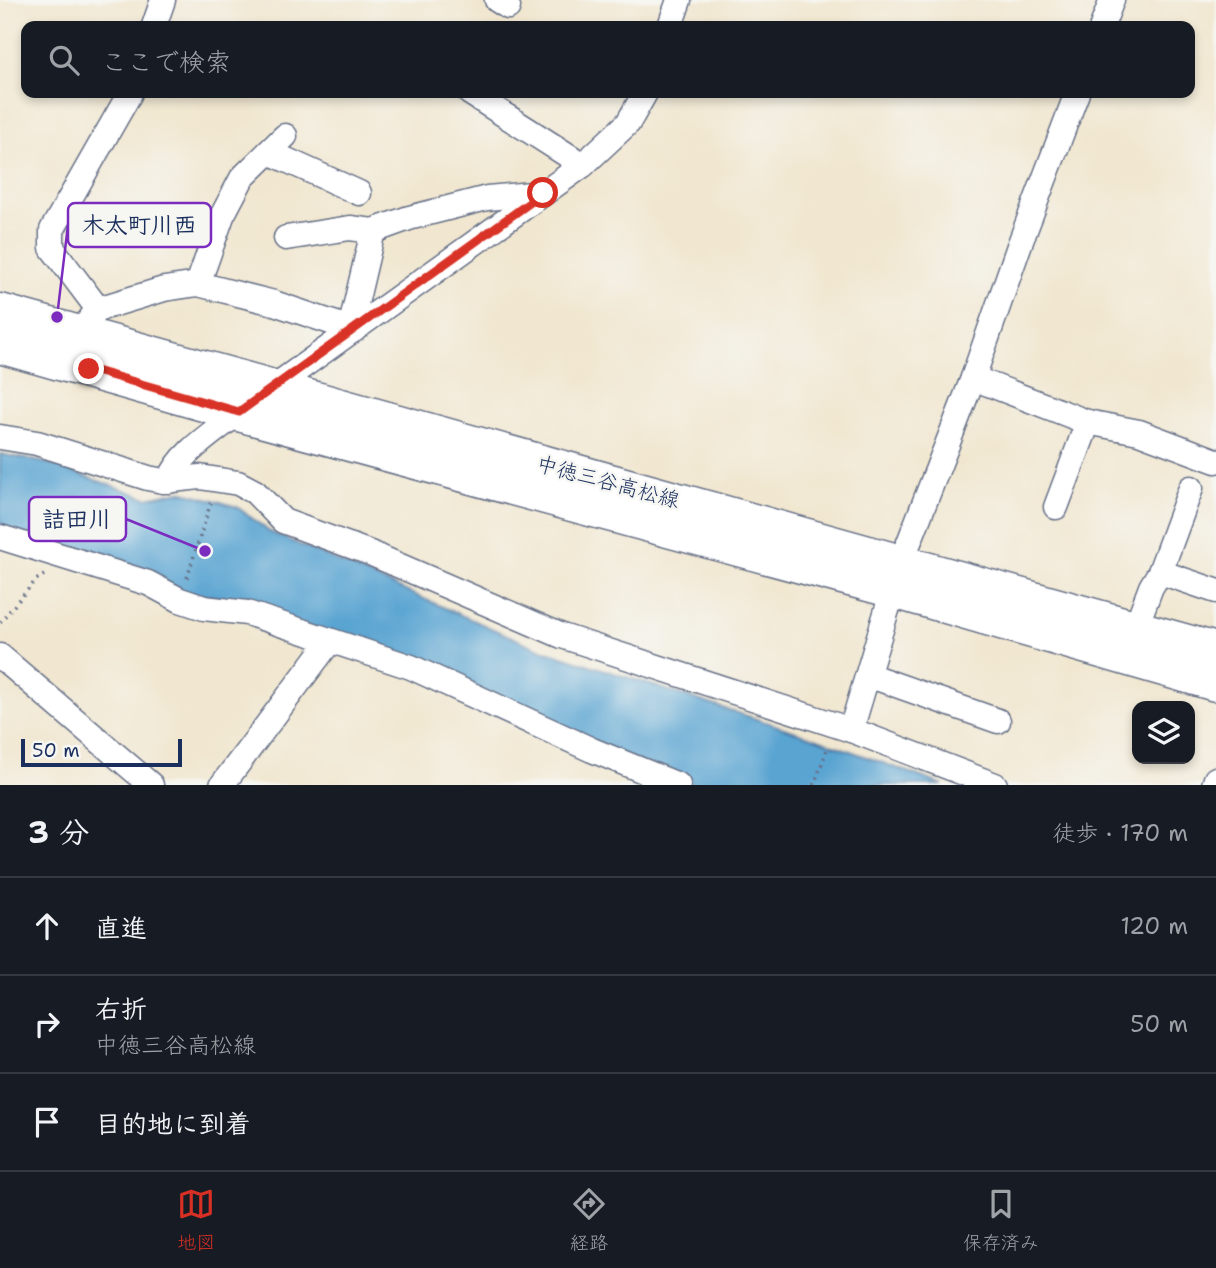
<!DOCTYPE html>
<html lang="ja">
<meta charset="utf-8">
<style>
:root{--surface:#171b24;--page:#20242c;--text:#f1f3f6;--muted:#9ea1a6;--line:#363941;--accent:#d93025}
body{margin:0;font-family:"Shantell Sans","Klee One",sans-serif;background:var(--page);color:var(--text)}
.controls{position:absolute;right:21px;bottom:21px;display:grid;overflow:hidden;border-radius:14px;box-shadow:0 4px 10px #0003}
.controls button{width:63px;height:63px;display:grid;place-items:center;padding:0;border:0;border-bottom:2px solid var(--line);background:var(--surface);color:var(--text);font:35px sans-serif}
.scale{position:absolute;left:21px;bottom:18px;width:161px;box-sizing:border-box;padding-left:7px;border:4px solid #1b2f5e;border-top:0;font-size:19px;line-height:24px;white-space:nowrap;color:#1b2f5e;-webkit-text-stroke:5px #f6f6f2;paint-order:stroke}
.stop{position:absolute;width:21px;height:21px;margin:-16px;border:5px solid #d93025;border-radius:50%;background:#fff}
.stop.end{background:#d93025;border-color:#fff;box-shadow:0 2px 7px #0008}
.list{margin:0;padding:0;list-style:none}
h2{display:flex;justify-content:space-between;align-items:center;height:91px;margin:0;padding:0 28px;font-size:30px}
h2 small{font-size:23px;font-weight:400;color:var(--muted)}
.list li{display:grid;grid-template-columns:46px 1fr auto;gap:21px;align-items:center;box-sizing:border-box;height:98px;padding:0 28px;border-top:2px solid var(--line)}
.list b{display:block;font-size:26px;white-space:nowrap}
.list p{margin:0;font-size:23px;white-space:nowrap;color:var(--muted)}
.list em{font-size:23px;font-style:normal;color:var(--muted)}
.icon{flex:none;width:38px;height:38px;fill:none;stroke:currentColor;stroke-width:2;stroke-linecap:round;stroke-linejoin:round}
.map{position:relative;flex:none;width:1216px;height:785px;overflow:hidden}
.search{position:absolute;background:var(--surface);box-shadow:0 4px 10px #0003;left:21px;right:21px;top:21px;height:77px;display:flex;align-items:center;gap:18px;box-sizing:border-box;padding:0 24px;border-radius:14px;color:var(--muted);font-size:26px}
.sheet{height:385px;background:var(--surface)}
nav{display:flex;justify-content:space-around;align-items:center;box-sizing:border-box;height:98px;border-top:2px solid var(--line);background:var(--surface);font-size:19px;color:var(--muted)}
nav a{display:grid;justify-items:center;gap:4px}
nav .on{color:var(--accent)}
.map>svg:first-child{display:block}
.water{fill:#5aa4d2;stroke:#3a6a98;stroke-width:2}
.lines{fill:none;stroke-linecap:round;stroke-linejoin:round}
.street-casing{stroke:#666f86;stroke-width:27}
.primary-casing{stroke:#666f86;stroke-width:41}
.path{stroke:#666f86;stroke-width:3.5;stroke-dasharray:2 5;stroke-linecap:butt}
.street{stroke:#fff;stroke-width:24}
.primary{stroke:#fff;stroke-width:38}
.route{stroke:#d93025;stroke-width:9}
.labels{text-anchor:middle;stroke-width:5;stroke-linejoin:round;paint-order:stroke}
.street-label{font-size:21px;fill:#1b2f5e;stroke:#f6f6f2}
.leader{fill:none;stroke:#7b2cbf;stroke-width:2.5}
.callout-dot{fill:#7b2cbf;stroke:#f6f6f2;stroke-width:2.5}
.callout{fill:#f6f6f2;stroke:#7b2cbf;stroke-width:2.5}
.callout-label{font-size:23px;text-anchor:middle;font-weight:bold;fill:#1b2f5e}
</style>
<div class="map">
<svg width="1216" height="785" viewBox="0 0 1216 785">
<rect width="100%" height="100%" fill="#f6f6f2"/>
<filter id="ink" filterUnits="userSpaceOnUse"><feTurbulence type="fractalNoise" baseFrequency=".0143" numOctaves="2"/><feDisplacementMap in="SourceGraphic" scale="14" xChannelSelector="R" yChannelSelector="G"/><feConvolveMatrix kernelMatrix="1 2 1 2 8 2 1 2 1" color-interpolation-filters="sRGB"/></filter>
<filter id="wash" filterUnits="userSpaceOnUse"><feTurbulence type="fractalNoise" baseFrequency=".00686" numOctaves="4" result="noise"/><feDisplacementMap in="SourceGraphic" scale="28" xChannelSelector="R" yChannelSelector="G"/><feGaussianBlur stdDeviation="1.57" result="paint"/><feColorMatrix in="noise" values="0 0 0 0 0 0 0 0 0 0 0 0 0 0 0 0 0 1.4 0 .05"/><feComposite in="paint" operator="in"/></filter>
<g filter="url(#wash)">
<rect width="100%" height="100%" fill="#f1e7d0"/>
<!-- water -->
<path class="water" d="M0,454L47,463L147,498L180,491L214,500L237,507L270,532L537,648L815,738L943,785H696L555,726L216,597L191,594L0,526Z"/>
</g>
<g filter="url(#ink)">
<g class="lines">
<!-- street casing -->
<g class="street-casing">
<g id="street">
<path d="M497,0L508,7"/>
<path d="M154,26L163,0"/>
<path d="M670,26L679,0"/>
<path d="M1102,26L1112,0"/>
<path d="M470,93L583,165"/>
<path d="M269,152L359,193"/>
<path d="M286,238L350,228L373,231L409,218L487,198L543,193"/>
<path d="M198,284L222,216L242,178L285,136"/>
<path d="M98,309L52,248V230L130,93"/>
<path d="M350,329L373,231"/>
<path d="M78,335L98,309L164,289L198,284L274,303L354,330"/>
<path d="M973,378L1087,422L1139,432L1216,461"/>
<path d="M0,437L37,443L148,478L163,481L200,477L238,483L255,492L283,521L370,553L562,636L851,730L995,785"/>
<path d="M169,481C180,452 216,431 239,412L583,165L628,123L645,93"/>
<path d="M1056,507L1088,422"/>
<path d="M0,537L148,583L180,600L204,608L247,613L411,667L592,750L678,785"/>
<path d="M1160,572L1216,591"/>
<path d="M1135,629L1151,587L1160,572L1191,488"/>
<path d="M0,656L151,785"/>
<path d="M868,675L998,721"/>
<path d="M851,730L901,563L973,378L1019,246L1077,93"/>
<path d="M222,785L330,641"/>
<path d="M1214,785L1216,779"/>
</g>
</g>
<!-- primary casing -->
<g class="primary-casing">
<g id="primary">
<path d="M0,313L1216,652"/>
<path d="M0,344L239,412L894,589L1216,682"/>
</g>
</g>
<!-- path -->
<g class="path">
<path d="M187,578L211,502"/>
<path d="M0,622L36,580L44,575"/>
<path d="M814,785L828,747"/>
</g>
<!-- street -->
<use href="#street" class="street"/>
<!-- primary -->
<use href="#primary" class="primary"/>
</g>
</g>
<g class="lines" filter="url(#ink)">
<!-- route -->
<path class="route" d="M89,369L239,412L543,193"/>
</g>
<g class="labels">
<!-- street labels -->
<g class="street-label">
<text transform="translate(608 482) rotate(15)" y="7">中徳三谷高松線</text>
</g>
</g>
<!-- callouts -->
<path class="leader" d="M57 317L68 225M205 551L126 519"/>
<g class="callout-dot">
<circle cx="57" cy="317" r="7"/>
<circle cx="205" cy="551" r="7"/>
</g>
<g class="callout">
<rect x="68" y="203" width="143" height="44" rx="7"/>
<rect x="29" y="497" width="97" height="44" rx="7"/>
</g>
<g class="callout-label">
<text x="139" y="233">木太町川西</text>
<text x="77" y="527">詰田川</text>
</g>
</svg>
<div class="controls">
<button><svg class="icon" aria-label="layers" viewBox="0 0 24 24"><path d="M12 4l9 5-9 5-9-5zM3 14l9 5 9-5"/></svg></button>
</div>
<div class="scale">50 m</div>
<div class="stop" style="left:543px;top:193px"></div>
<div class="stop end" style="left:89px;top:369px"></div>
<div class="search"><svg class="icon" aria-label="search" viewBox="0 0 24 24"><circle cx="10" cy="10" r="6"/><path d="M15 15l6 6"/></svg>ここで検索</div>
</div>
<section class="sheet">
<h2>3 分<small>徒歩 · 170 m</small></h2>
<ul class="list">
<li><svg class="icon" aria-label="ahead" viewBox="0 0 24 24"><path d="M12 20V5M6 11l6-6 6 6"/></svg><div><b>直進</b></div><em>120 m</em></li>
<li><svg class="icon" aria-label="right" viewBox="0 0 24 24"><path d="M7 20v-9h11M14 6l5 5-5 5"/></svg><div><b>右折</b><p>中徳三谷高松線</p></div><em>50 m</em></li>
<li><svg class="icon" aria-label="arrive" viewBox="0 0 24 24"><path d="M6 21V4h12l-3 4 3 4H6"/></svg><div><b>目的地に到着</b></div></li>
</ul>
</section>
<nav>
<a class="on"><svg class="icon" aria-label="map" viewBox="0 0 24 24"><path d="M3 6l6-2 6 2 6-2v14l-6 2-6-2-6 2zM9 4v14M15 6v14"/></svg>地図</a>
<a><svg class="icon" aria-label="directions" viewBox="0 0 24 24"><path d="M12 3l9 9-9 9-9-9zM9 14v-3h6M13 9l2 2-2 2"/></svg>経路</a>
<a><svg class="icon" aria-label="saved" viewBox="0 0 24 24"><path d="M7 4h10v16l-5-4-5 4z"/></svg>保存済み</a>
</nav>
